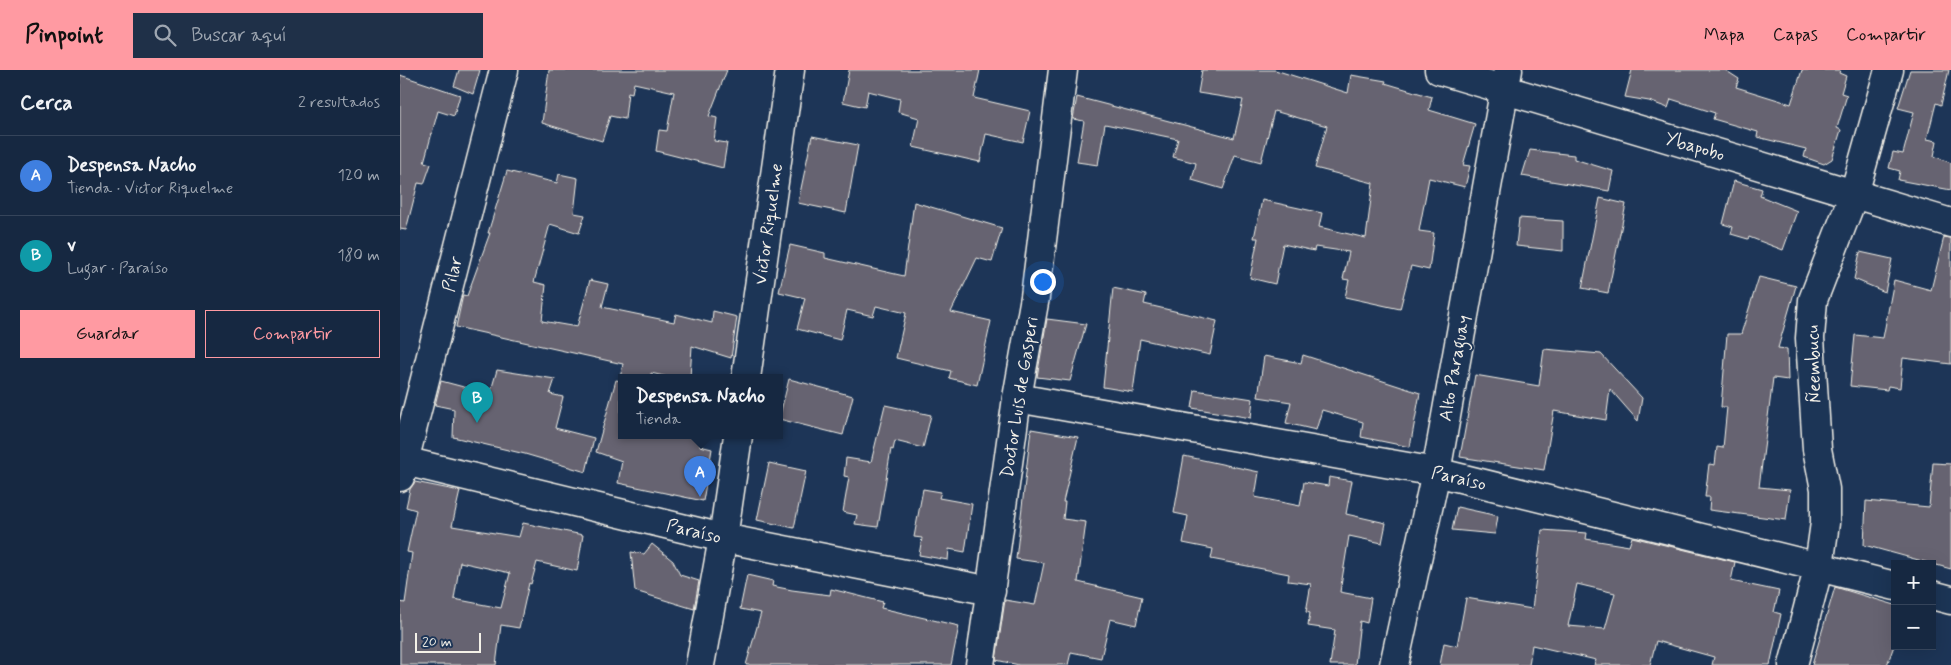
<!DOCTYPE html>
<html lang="es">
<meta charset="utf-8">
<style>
:root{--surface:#162841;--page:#1f3048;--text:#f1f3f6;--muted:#9ea6b1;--line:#35445a;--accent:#ff9aa2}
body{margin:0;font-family:Mynerve,sans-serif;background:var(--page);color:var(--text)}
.controls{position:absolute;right:15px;bottom:15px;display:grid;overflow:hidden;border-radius:0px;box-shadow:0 5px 20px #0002}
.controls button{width:45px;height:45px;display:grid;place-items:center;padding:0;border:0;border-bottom:1px solid var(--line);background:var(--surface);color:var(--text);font:25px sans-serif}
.scale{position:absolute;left:15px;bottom:12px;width:66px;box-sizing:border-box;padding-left:5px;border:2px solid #f4f1e8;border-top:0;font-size:14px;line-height:18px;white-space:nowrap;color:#f4f1e8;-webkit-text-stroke:4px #1d3557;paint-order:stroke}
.you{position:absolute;left:642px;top:211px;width:18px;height:18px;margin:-12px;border:4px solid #fff;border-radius:50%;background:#1a73e8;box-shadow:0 0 0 8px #1a73e833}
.badge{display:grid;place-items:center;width:32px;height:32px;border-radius:50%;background:var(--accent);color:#fff;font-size:16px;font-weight:700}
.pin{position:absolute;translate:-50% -41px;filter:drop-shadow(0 1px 2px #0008)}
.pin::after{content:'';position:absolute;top:26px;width:18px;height:15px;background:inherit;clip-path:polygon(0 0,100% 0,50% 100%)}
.popup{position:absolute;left:218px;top:304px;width:165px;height:65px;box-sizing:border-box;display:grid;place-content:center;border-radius:0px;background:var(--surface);filter:drop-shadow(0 1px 4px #0005);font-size:16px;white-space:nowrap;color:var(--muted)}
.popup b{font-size:19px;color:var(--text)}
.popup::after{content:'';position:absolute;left:50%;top:100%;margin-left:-10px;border:10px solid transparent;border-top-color:var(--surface)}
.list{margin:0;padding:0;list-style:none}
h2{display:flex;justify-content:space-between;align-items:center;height:65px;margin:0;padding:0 20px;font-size:21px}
h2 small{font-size:16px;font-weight:400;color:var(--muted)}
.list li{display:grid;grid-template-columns:32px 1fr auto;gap:15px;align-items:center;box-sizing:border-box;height:80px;padding:0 20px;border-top:1px solid var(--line)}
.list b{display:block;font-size:19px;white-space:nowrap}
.list p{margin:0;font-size:16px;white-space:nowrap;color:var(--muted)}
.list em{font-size:16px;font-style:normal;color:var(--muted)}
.actions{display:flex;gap:10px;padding:15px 20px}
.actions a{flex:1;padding:11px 0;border:1px solid var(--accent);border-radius:0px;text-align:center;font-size:18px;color:var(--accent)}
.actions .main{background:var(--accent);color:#111}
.icon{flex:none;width:28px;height:28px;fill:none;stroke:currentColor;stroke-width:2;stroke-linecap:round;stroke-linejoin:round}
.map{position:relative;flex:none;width:1551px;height:595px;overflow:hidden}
header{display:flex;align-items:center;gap:30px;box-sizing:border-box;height:70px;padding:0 25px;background:var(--accent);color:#111}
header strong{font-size:24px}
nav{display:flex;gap:28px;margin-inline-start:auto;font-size:18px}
.search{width:350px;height:45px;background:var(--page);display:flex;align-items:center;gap:12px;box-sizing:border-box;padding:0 18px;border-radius:0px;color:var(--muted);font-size:19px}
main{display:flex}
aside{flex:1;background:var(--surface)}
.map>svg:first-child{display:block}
.building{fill:#666471;stroke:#f4f1e8;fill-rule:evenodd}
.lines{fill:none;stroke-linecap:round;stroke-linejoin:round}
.minor-casing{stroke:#f4f1e8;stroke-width:31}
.minor{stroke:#1d3557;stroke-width:28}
.labels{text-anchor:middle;stroke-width:4;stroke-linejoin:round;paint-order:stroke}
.street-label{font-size:18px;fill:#f4f1e8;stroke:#1d3557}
</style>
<header>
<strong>Pinpoint</strong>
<div class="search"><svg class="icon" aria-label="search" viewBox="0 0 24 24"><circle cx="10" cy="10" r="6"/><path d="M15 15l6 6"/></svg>Buscar aquí</div>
<nav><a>Mapa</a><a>Capas</a><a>Compartir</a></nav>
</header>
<main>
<aside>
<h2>Cerca<small>2 resultados</small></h2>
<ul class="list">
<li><span class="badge" style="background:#3f7fe0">A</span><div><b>Despensa Nacho</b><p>Tienda · Victor Riquelme</p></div><em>120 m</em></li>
<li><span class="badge" style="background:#0f9aa8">B</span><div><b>v</b><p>Lugar · Paraíso</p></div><em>180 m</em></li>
</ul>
<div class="actions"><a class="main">Guardar</a><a>Compartir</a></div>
</aside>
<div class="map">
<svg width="1551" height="595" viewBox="0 0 1551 595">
<rect width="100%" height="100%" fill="#1d3557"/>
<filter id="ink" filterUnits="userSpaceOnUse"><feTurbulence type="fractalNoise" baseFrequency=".02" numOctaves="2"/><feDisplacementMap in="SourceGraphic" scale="10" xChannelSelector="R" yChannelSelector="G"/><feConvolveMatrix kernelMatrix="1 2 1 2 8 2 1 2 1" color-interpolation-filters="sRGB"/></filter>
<g filter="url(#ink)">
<!-- building -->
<g class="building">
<path d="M59,0H80L73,24L54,16Z"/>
<path d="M149,0H327L309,46L317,48L314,71L327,73L323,98L256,81L259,60L267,61L274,22L234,13L232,23L228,22L225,49L210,46L202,71L142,53Z"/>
<path d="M449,0H580L574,28L630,41L623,72L586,64L580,92L513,77L519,48L498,42L500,29L468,21L465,37L443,32Z"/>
<path d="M802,0H875L948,23L951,5L986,11L985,13L1032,27L1029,40L1075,54L1063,95L1070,96L1065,117L1029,108L1019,161L1034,163L1029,200L1011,196L1000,239L945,227L949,210L943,209L949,182L915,177L914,181L883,174L875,214L850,208L858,168H854L862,130L922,143L919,157L966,168L973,113L915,98L927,56L874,41L861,92L835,85L823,119L792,110L796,93L773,87L778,69L705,54L698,95L677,92L684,51L673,49L677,27L834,68L843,30L798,23Z"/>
<path d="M1232,0H1325L1339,9L1336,17L1391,34L1402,0H1440L1439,3L1446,6L1441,23L1447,25L1437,58L1441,60L1432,89L1424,94L1404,87L1406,79L1357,67L1358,62L1313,49L1315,43L1271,29L1268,38L1249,31L1225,27Z"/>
<path d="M1510,0H1549L1541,35L1536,33L1527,69L1537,71L1534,86L1551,93V120L1498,110L1500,101L1489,98L1493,82L1503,84L1514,42L1498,38Z"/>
<path d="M0,5L60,25L54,46L38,41L24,92L31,94L24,114L18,113L6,160L0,159Z"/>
<path d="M412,66L458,75L446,143L398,133Z"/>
<path d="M1130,80L1174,85V89L1213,101L1209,121L1122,106Z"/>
<path d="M107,101L157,113L159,104L178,108L174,143L185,145L179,163L150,154L134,212L146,215L142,251L177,257L190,210L208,214L202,237L274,252L276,244L312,253L313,241L337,247L331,288L292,276L290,308H272L251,303V308H220L223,294L56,257L63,225L67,226L90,163H88Z"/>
<path d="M1334,111L1362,119L1360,126L1397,141L1383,180L1349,167L1348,169L1331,164L1333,157L1323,154Z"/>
<path d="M1200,128L1226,134L1208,223L1182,218Z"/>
<path d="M514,132L602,158L592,192L577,188L551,242L591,251L577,315L549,308L551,301L496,288L506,243L476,236L473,246L447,240L440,270L397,259L405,228L379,222L390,175L425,183V188L504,206Z"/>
<path d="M1119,148L1163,151V181L1116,176Z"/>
<path d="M1544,167L1551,168V294L1503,288L1500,318L1488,316L1487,320L1450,316L1455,265L1483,268L1494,210L1531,220Z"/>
<path d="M1460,182L1492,189L1485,222L1454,209Z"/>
<path d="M1359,207L1396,216L1378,278L1387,279L1388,310L1373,308L1359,417L1390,420L1386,450L1309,440L1310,427H1305L1309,394L1315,395L1317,377L1323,378L1327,337H1321L1327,264H1341Z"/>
<path d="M713,218L746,225L744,234L817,251L810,285L740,269L733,322L703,317Z"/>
<path d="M647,249L686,254L670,311L637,307Z"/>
<path d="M1144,279L1201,284L1242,328L1238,351L1210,319L1206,350L1154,341L1144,400L1060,387L1075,305L1139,316Z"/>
<path d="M903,285L1020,323L1010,377L961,367L963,352L922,340L916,360L886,353L891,332L858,327L864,286L901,293Z"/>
<path d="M97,300L155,309L150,324L163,327L155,358L194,368L186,402L125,384L53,367L54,339L35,335L41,311L90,324Z"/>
<path d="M389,309L453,326L443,365L379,349Z"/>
<path d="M216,310L221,311V366H302L300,376L312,379L303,431L218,413L222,391L196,382Z"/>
<path d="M795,320L853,329L851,348L792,338Z"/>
<path d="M485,335L531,345L523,378L495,371L493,380L491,379L478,457L455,454L457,445L443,442L449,407L444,406L446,388L471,392Z"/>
<path d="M631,359L678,367L663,432H665L663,449L686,452L678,512L742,527L736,555L710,549L701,588L671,582L668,595H619L596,590L605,530L635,535L644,493L616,489Z"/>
<path d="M784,386L859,402L855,427L900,436L904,412L928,416L929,407L952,411L946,444L986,453L982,473L949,466L940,522L971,528L967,553L960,551L955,595H930L935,560L908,556L910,543L906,542L911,514L888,511L889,504L811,489L813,479L783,473L788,446L774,443Z"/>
<path d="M369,393L406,401L394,458L357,450Z"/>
<path d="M1533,393L1551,394V499L1464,475L1466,431L1529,437Z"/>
<path d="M15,412L60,421L52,456L119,467L123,453L183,465L177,501L137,492L131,514L129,513L119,558L101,555L96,595H0V532L5,533L12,483L7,482L16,440L6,437L10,419ZM60,492L110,503L101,538L54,529Z"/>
<path d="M523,419L541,422L539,428L572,434L565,482L549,479L548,490L519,485L522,468L514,467Z"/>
<path d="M1057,437L1098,446L1095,464L1052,460Z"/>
<path d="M1142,460L1187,463L1186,469L1229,476L1232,467L1335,492L1331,511L1379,521L1374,542L1381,544L1370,595H1312L1314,587L1256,571L1250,595H1194L1196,590L1132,575L1129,595H1040L1044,573L1057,576L1066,528L1132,539ZM1177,514L1215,523L1205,559L1168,556Z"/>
<path d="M252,474L273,491L280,505L299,511L294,539L235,521L231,482L244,484Z"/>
<path d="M347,505L373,511L372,516L392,520L430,525L431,519L483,532L481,538L559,556L551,595H346L361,543L340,539Z"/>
<path d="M1435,517L1495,535V573L1487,595H1412Z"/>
</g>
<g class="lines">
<!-- minor casing -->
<g class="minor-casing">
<g id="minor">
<path d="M1039,0L1551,153"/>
<path d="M346,308L390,0"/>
<path d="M617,328L1036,402L1495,516"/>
<path d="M0,390L323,468L591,521"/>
<path d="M0,407L104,0"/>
<path d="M1532,525L1551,530"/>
<path d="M300,595L323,468L338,366"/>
<path d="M580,595L617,328L635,227L663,0"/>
<path d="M994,595L1036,402L1108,0"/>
<path d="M1393,595L1419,496L1425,453V419L1417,379L1410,268L1413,230L1454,124L1489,0"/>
</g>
</g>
<!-- minor -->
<use href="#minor" class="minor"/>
</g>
</g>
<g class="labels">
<!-- street labels -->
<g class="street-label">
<text transform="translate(1295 76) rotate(17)" y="6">Ybapobo</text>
<text transform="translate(368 154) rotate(-82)" y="6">Victor Riquelme</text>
<text transform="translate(52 204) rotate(-76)" y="6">Pilar</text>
<text transform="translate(1413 294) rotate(-92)" y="6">Ñeembucu</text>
<text transform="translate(1054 298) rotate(-80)" y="6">Alto Paraguay</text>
<text transform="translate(619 327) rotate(-81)" y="6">Doctor Luis de Gasperi</text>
<text transform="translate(1059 408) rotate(13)" y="6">Paraíso</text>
<text transform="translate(294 461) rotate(13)" y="6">Paraíso</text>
</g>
</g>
</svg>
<div class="controls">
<button>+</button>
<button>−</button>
</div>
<div class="scale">20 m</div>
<div class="you"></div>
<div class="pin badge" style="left:300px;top:427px;background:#3f7fe0">A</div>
<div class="popup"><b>Despensa Nacho</b>Tienda</div>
<div class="pin badge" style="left:77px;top:353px;background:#0f9aa8">B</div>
</div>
</main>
